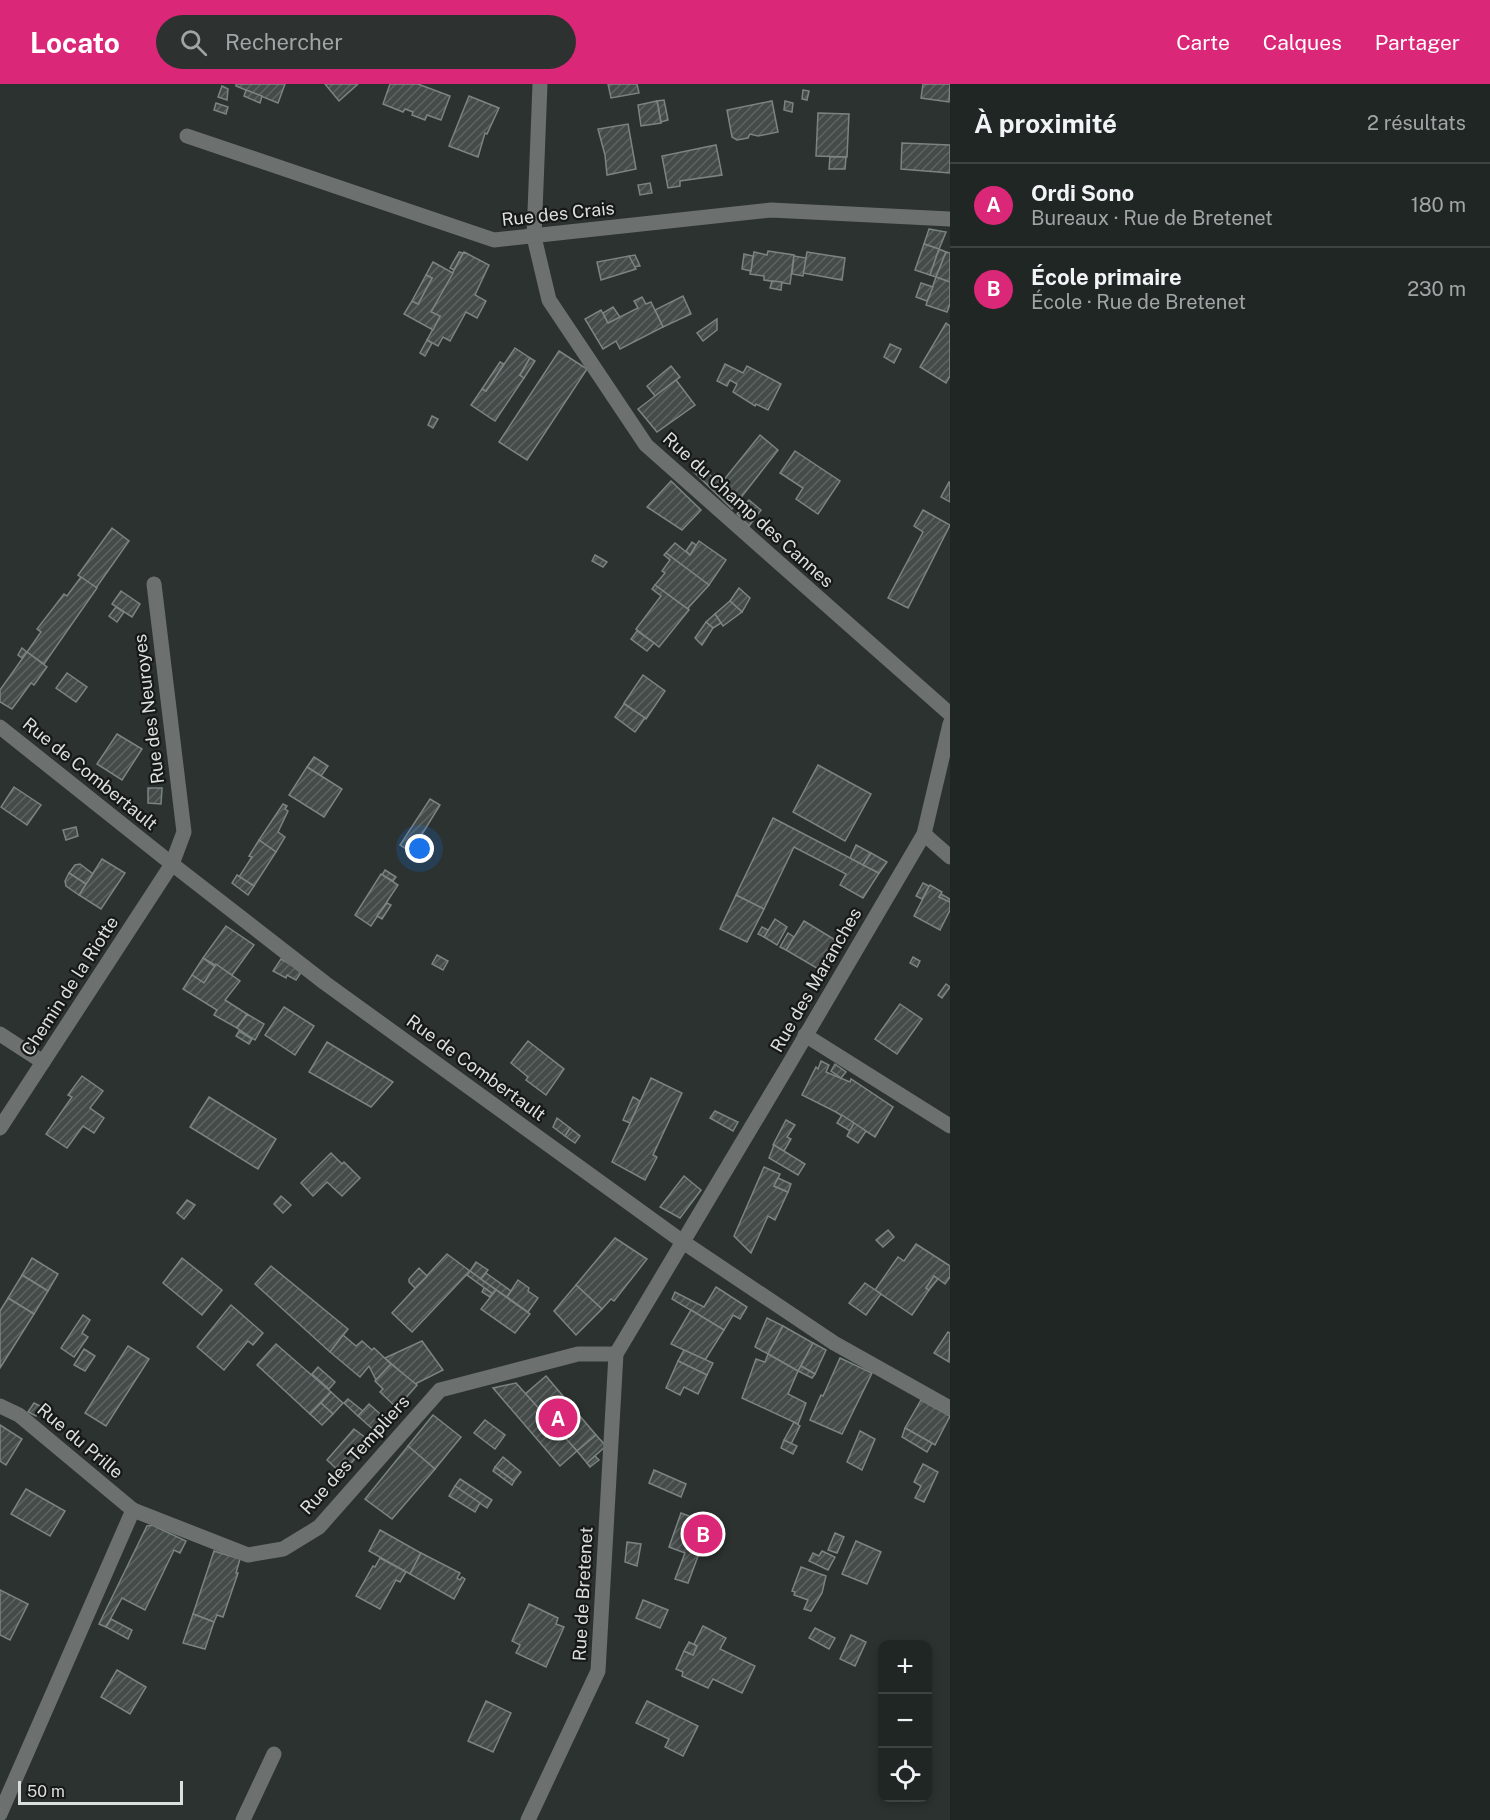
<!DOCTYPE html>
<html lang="fr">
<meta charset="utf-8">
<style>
:root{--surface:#202624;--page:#2d3231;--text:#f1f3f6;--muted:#a2a5a6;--line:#3d4341;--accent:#db2777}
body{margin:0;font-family:"Public Sans",sans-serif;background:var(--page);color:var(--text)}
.controls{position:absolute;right:18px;bottom:18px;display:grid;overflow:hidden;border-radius:12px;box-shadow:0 3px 9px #0003}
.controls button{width:54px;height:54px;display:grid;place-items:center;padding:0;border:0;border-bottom:2px solid var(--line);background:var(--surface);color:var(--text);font:30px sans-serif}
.scale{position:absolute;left:18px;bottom:15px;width:165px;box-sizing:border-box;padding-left:6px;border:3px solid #dbdfde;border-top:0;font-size:16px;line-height:21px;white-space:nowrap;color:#dbdfde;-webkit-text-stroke:4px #161918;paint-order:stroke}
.you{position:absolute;left:420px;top:765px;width:21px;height:21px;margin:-15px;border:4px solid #fff;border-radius:50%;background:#1a73e8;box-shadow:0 0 0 9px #1a73e833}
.badge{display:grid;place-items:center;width:39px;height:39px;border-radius:50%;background:var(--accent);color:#fff;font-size:20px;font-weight:700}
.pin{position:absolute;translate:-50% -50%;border:3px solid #fff;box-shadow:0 2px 6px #0006}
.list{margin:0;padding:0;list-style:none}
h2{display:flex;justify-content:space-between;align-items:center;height:78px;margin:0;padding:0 24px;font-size:26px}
h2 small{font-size:20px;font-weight:400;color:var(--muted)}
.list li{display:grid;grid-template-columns:39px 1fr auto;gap:18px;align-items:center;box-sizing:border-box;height:84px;padding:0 24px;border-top:2px solid var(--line)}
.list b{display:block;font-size:22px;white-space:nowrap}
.list p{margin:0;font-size:20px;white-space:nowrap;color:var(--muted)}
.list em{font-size:20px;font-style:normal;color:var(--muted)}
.icon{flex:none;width:33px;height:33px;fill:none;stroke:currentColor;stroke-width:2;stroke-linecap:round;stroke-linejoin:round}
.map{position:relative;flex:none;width:950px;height:1736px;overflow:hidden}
header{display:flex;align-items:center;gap:36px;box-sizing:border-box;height:84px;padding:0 30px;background:var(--accent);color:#fff}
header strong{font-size:28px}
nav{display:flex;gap:33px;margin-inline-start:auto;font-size:21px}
.search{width:420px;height:54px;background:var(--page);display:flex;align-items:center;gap:15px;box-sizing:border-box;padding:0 21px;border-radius:33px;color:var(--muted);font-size:22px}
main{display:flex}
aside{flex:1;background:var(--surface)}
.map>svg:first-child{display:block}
.building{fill:url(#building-hatch);stroke:#7c8482;stroke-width:1.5}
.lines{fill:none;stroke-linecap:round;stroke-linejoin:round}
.minor{stroke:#6c706e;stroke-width:15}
.labels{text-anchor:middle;stroke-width:4.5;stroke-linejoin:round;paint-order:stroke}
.street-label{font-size:18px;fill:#dbdfde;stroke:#161918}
</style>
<header>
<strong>Locato</strong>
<div class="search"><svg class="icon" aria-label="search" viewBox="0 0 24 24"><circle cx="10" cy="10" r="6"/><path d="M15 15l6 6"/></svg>Rechercher</div>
<nav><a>Carte</a><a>Calques</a><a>Partager</a></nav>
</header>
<main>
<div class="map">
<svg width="950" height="1736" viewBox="0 0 950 1736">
<defs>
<pattern id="building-hatch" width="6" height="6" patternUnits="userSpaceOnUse" patternTransform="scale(1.5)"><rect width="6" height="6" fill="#444b49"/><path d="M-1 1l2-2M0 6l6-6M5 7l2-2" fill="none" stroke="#5e6463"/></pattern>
</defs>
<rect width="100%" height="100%" fill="#2b3230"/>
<!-- building -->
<g class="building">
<path d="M236,0H285L278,19L236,2Z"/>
<path d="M325,0H358L339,17Z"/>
<path d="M390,0H418L450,12L441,36L427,31L425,36L412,31L413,28L405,25L403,28L383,20Z"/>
<path d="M608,0H637L639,9L611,14Z"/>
<path d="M923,0H950L949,18L921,14Z"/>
<path d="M222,2L228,5L227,16L218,13Z"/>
<path d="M246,6L262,12L260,19L244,12Z"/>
<path d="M803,6L809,7L807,16L802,15Z"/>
<path d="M469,12L499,24L487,50L485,49L478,73L449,62Z"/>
<path d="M664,16L668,36L661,38L657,17Z"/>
<path d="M657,17L661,39L641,42L638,21Z"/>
<path d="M772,17L778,48L758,52L750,50L748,54L737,56L732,53L727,26Z"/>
<path d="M785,17L793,19L792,28L784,26Z"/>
<path d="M216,19L228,23L226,30L214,26Z"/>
<path d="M818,29L849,30L847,73L816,72Z"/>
<path d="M628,40L636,85L607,91L605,71L598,45Z"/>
<path d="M902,59L950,61V89L901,85Z"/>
<path d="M716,61L722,91L680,97V102L668,104L662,72Z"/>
<path d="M830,73H846L845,85H829Z"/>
<path d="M650,99L652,109L640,111L638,101Z"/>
<path d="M929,145L946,148L939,165L924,160Z"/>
<path d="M924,160L939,165L930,191L915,186Z"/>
<path d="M939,165L946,168L936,193L930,191Z"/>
<path d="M768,167L794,171L790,200L764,196V192L750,190L754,168L767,171Z"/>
<path d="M459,168L463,169L454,186L450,184Z"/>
<path d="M464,168L489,181L475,211L486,217L477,234L466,228L450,257L443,253L438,262L427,256L440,232L431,228Z"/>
<path d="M807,168L845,174L842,196L803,189Z"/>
<path d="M946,168L950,169V198L936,193Z"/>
<path d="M744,170L753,172L751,187L742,185Z"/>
<path d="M635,171L640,182L634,183L629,172Z"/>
<path d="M629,172L636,185L601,196L597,178Z"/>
<path d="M794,172L806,174L803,192L792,190Z"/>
<path d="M433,178L453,189L431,228L440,232L433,246L404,230L412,217L418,220L432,194L426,191Z"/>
<path d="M426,191L432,194L418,220L412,217Z"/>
<path d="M936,193L950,198V220L947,228L926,221Z"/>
<path d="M772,197L782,198L781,206L770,204Z"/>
<path d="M921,199L933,203L927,217L916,213Z"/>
<path d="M683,212L691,230L663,243L655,226Z"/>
<path d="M642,213L646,220L651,218L663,243L620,265L616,257L603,265L585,235L601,226L608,239L638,224L634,217Z"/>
<path d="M613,223L620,233L608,239L603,229Z"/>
<path d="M717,235V246L703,257L697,249Z"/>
<path d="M946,239L950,242V292L946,299L920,283Z"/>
<path d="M427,256L432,259L425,272L420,269Z"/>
<path d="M890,260L901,265L894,279L884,273Z"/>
<path d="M515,264L530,274L520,291L524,294L495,337L471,321L482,305L486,307Z"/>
<path d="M559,267L587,285L527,376L499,358Z"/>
<path d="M530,274L535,277L524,294L520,291Z"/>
<path d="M500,278L504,280L486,307L482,305Z"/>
<path d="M725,280L743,289L747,282L781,300L768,326L756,320L755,322L733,308L737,300L730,296L727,302L717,297Z"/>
<path d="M671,282L680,293L655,312L647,302Z"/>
<path d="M676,296L695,321L657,348L638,325Z"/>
<path d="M432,332L438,335L433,344L428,341Z"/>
<path d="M760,351L778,366L732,425L694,388L700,381L712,393L715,390L723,397Z"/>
<path d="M795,367L840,397L818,430L796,415L803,404L780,389Z"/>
<path d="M671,397L701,426L682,446L647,423Z"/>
<path d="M949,398H950V418L941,413Z"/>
<path d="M749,416L761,426L749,442L737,430Z"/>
<path d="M923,426L950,441L908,524L888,514L923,448L914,442Z"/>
<path d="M112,444L129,457L96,504L78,491Z"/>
<path d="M699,457L726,476L709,501L666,469L675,459L690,471Z"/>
<path d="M692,458L696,461L690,471L686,467Z"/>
<path d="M666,469L709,501L688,524L689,526L655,501L665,489L662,487L670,476L664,471Z"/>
<path d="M595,471L607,478L603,483L592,477Z"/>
<path d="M81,493L97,504L44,580L27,568L41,548L37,545L64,510L67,512Z"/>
<path d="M655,501L689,526L659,563L636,545L661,512L652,505Z"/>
<path d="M739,504L750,514L742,528L730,517Z"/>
<path d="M121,507L140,520L132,533L112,520Z"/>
<path d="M730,517L742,528L723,542L715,530Z"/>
<path d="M116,523L124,528L117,538L109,532Z"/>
<path d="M715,530L721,539L713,544L706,538Z"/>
<path d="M706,538L713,544L702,561L695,554Z"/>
<path d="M637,547L654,559L647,567L631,555Z"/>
<path d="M22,564L27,568L22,574L18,571Z"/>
<path d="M27,568L47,583L34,601L31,599L12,625L0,618V606Z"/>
<path d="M67,589L87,603L76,618L56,604Z"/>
<path d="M643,591L665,607L646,635L624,619Z"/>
<path d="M624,620L645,634L635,648L615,633Z"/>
<path d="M117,650L142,665L122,696L97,680Z"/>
<path d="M314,673L328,682L321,692L307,683Z"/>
<path d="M818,681L871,710L845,757L793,728Z"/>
<path d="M307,683L342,705L324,733L289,711Z"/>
<path d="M14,703L41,721L27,741L1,723Z"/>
<path d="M148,704H162L161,720L148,719Z"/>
<path d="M430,715L440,721L411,768L400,761Z"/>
<path d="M283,720L287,722L285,725L288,727L278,748L285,753L276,768L259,756Z"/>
<path d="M773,734L879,789L863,814L840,801L846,790L794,763L764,825L736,811Z"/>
<path d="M76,743L78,752L66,756L63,746Z"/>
<path d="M259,756L276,768L254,802L239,793L252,773L249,772Z"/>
<path d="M856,761L871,769L863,781L850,774Z"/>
<path d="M871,769L887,778L879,789L863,781Z"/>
<path d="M102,775L125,789L101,825L79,811Z"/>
<path d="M80,780L93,790L86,800L69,789L75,781Z"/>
<path d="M385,786L396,793L393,797L382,791Z"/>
<path d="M69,789L86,800L79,811L66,802L65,797Z"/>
<path d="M381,790L398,801L371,842L355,831Z"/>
<path d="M237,791L254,802L248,811L232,799Z"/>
<path d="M923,799L929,802L922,815L916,812Z"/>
<path d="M930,801L942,808L939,813L950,818V826L940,846L914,832Z"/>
<path d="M941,810L950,815V818L939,813Z"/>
<path d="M736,811L764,825L747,858L720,845Z"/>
<path d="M387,819L391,821L382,835L377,832Z"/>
<path d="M775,835L787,843L777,861L764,853Z"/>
<path d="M804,837L837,857L820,886L786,866Z"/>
<path d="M226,842L254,861L232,891L203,874Z"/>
<path d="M762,843L768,846L764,853L758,850Z"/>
<path d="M788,849L794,853L786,866L780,863Z"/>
<path d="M437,871L448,877L443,886L432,880Z"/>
<path d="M913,873L920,877L917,883L910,879Z"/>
<path d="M203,874L215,883L204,899L192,891Z"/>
<path d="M281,875L302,887L296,896L287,891L286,894L273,887Z"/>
<path d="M216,880L240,897L225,916L247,930L237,944L214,931L217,926L183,905L192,891L204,899Z"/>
<path d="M946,900L950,903L942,914L938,911Z"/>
<path d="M900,920L922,935L897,970L875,955Z"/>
<path d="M284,923L314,942L295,971L265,951Z"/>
<path d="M247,930L264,940L255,956L237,944Z"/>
<path d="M239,947L252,955L249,960L236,952Z"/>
<path d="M528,957L564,985L546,1011L526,996L528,993L511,979Z"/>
<path d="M327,958L393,998L371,1023L309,988Z"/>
<path d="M821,977L829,981L826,988L850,998L851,995L893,1023L875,1053L836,1028L802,1011L816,983L818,985Z"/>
<path d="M835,980L846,988L841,994L831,987Z"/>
<path d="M82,992L103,1007L90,1024L104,1034L94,1049L83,1042L67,1064L46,1050L72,1013L68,1011Z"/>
<path d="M651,994L682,1009L653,1071L657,1073L645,1096L612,1078Z"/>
<path d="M209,1013L276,1055L258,1085L190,1043Z"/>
<path d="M633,1013L640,1017L630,1039L623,1036Z"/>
<path d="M715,1027L738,1038L733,1047L710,1034Z"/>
<path d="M842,1031L854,1039L850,1047L837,1039Z"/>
<path d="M557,1034L570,1044L565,1052L553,1043Z"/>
<path d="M786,1036L795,1041L787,1053L791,1055L784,1067L773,1061Z"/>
<path d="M854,1039L866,1047L858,1059L847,1052Z"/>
<path d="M570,1044L580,1052L575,1059L565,1052Z"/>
<path d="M774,1061L805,1080L798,1091L769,1074Z"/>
<path d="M331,1069L342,1080L344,1078L360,1094L342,1112L327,1098L313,1112L301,1099Z"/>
<path d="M764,1083L780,1090L774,1102L788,1108L775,1136L768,1132L751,1169L734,1152Z"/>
<path d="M684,1092L701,1106L680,1134L660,1123Z"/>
<path d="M778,1094L791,1100L788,1108L774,1102Z"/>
<path d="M281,1112L291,1121L283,1129L274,1120Z"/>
<path d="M187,1116L195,1121L184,1135L177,1129Z"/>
<path d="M888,1146L894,1153L883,1163L876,1156Z"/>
<path d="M615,1154L647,1175L614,1217L611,1215L602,1225L576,1201Z"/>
<path d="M916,1160L950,1182V1193L945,1200L934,1192L926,1204L929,1206L912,1231L875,1206L898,1173L904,1177Z"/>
<path d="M447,1170L470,1187L412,1248L392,1229Z"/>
<path d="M32,1174L58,1190L48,1207L22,1191Z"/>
<path d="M182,1174L222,1206L202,1231L163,1199Z"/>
<path d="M476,1178L488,1186L481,1195L470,1187Z"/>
<path d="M271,1182L348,1245L330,1268L255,1200Z"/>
<path d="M419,1184L427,1192L415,1204L409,1198V1195Z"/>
<path d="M470,1187L496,1206L493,1210L467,1191Z"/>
<path d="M486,1189L511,1207L507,1213L481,1195Z"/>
<path d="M22,1191L48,1207L34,1230L8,1214Z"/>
<path d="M934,1192L938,1195L929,1206L926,1204Z"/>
<path d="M518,1196L529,1204L528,1207L538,1214L528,1228L507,1213Z"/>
<path d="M865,1199L881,1210L866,1231L849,1219Z"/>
<path d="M576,1201L602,1225L576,1251L554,1227Z"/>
<path d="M716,1203L747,1223L740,1235L733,1231L724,1246L672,1215L675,1208L704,1223Z"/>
<path d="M484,1204L493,1210L490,1213L482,1208Z"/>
<path d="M496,1206L530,1230L515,1249L481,1225Z"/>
<path d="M8,1214L34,1230L0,1284V1227Z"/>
<path d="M231,1221L263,1249L253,1261L248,1257L224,1286L197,1263Z"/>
<path d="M691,1226L724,1246L705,1276L671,1260Z"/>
<path d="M83,1231L90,1236L82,1249L88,1253L74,1273L61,1264Z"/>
<path d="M767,1234L783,1242L768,1270L755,1263Z"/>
<path d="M783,1242L813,1259L798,1287L768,1270Z"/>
<path d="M948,1248L950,1249L949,1278L934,1269Z"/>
<path d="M343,1251L356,1262L362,1257L372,1266L374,1264L391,1280L376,1296L369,1282L360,1293L330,1268Z"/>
<path d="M422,1257L443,1286L415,1300L385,1274Z"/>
<path d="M813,1259L826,1266L815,1290L801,1282Z"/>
<path d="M276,1260L331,1308L310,1330L257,1281Z"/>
<path d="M128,1262L149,1275L106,1342L85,1329Z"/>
<path d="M84,1265L95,1272L85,1287L74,1281Z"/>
<path d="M684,1266L713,1279L707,1291L678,1277Z"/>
<path d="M768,1270L798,1287L788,1310L806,1319L798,1340L742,1314L756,1275L765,1278Z"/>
<path d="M840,1274L872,1289L842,1350L810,1336L821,1311L823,1312Z"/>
<path d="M678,1277L707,1291L698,1310L684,1303L680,1311L666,1304Z"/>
<path d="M391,1280L417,1301L397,1324L380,1308L383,1305L375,1297Z"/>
<path d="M801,1282L815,1290L812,1294L798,1287Z"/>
<path d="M318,1283L335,1298L329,1305L312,1290Z"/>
<path d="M546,1292L596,1351L577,1367L525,1310Z"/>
<path d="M516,1299L577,1367L560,1382L493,1304Z"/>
<path d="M331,1308L343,1319L333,1330L321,1319Z"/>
<path d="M348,1315L363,1327L358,1332L344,1319Z"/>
<path d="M921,1316L950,1332L935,1361L905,1344Z"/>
<path d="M34,1319L42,1323L36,1332L28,1328Z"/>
<path d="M321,1319L333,1330L322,1341L310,1330Z"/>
<path d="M369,1320L387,1336L377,1349L358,1332Z"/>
<path d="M433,1331L461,1353L435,1385L408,1362Z"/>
<path d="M485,1336L505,1351L495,1365L474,1349Z"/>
<path d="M794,1338L800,1342L791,1360L784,1356Z"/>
<path d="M0,1341L22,1355L6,1381L0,1377Z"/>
<path d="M905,1344L932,1359L927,1368L902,1353Z"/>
<path d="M354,1345L370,1357L342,1390L327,1376Z"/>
<path d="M860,1347L875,1355L862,1386L847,1378Z"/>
<path d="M596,1351L606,1362L587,1379L577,1367Z"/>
<path d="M784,1356L797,1362L793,1370L781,1364Z"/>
<path d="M408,1362L435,1385L392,1435L365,1415Z"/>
<path d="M595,1372L599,1376L590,1383L587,1379Z"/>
<path d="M503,1373L521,1388L514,1397L495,1383Z"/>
<path d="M923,1380L938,1388L924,1418L915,1414L921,1402L914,1398Z"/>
<path d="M495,1383L514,1397L512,1401L493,1387Z"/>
<path d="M654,1386L686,1400L681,1413L649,1399Z"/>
<path d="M460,1395L492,1416L487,1424L455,1402Z"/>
<path d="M455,1402L480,1419L475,1428L449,1412Z"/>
<path d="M26,1405L65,1427L50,1452L11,1430Z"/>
<path d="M681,1429L710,1440L688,1499L675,1495L685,1469L669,1463Z"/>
<path d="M152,1441L186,1457L180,1469L174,1466L145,1526L122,1514L106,1543L99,1540L147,1442Z"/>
<path d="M380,1446L421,1469L410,1490L369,1467Z"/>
<path d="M835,1449L844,1453L837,1469L828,1466Z"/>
<path d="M856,1457L881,1468L867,1500L842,1490Z"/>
<path d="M627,1458L641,1460L637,1482L625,1478Z"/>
<path d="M214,1467L240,1475L236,1489H238L223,1533L217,1531L214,1538L193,1530Z"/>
<path d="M822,1467L835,1473L828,1486L809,1477L813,1469L819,1472Z"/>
<path d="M421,1469L460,1489L457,1494L460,1496L462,1493L465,1495L454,1515L410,1490Z"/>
<path d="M380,1474L406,1488L400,1498L396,1496L380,1525L356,1512L373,1482L375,1483Z"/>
<path d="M801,1483L826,1492L822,1509L811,1527L804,1525L808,1516L794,1511L795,1508L792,1507Z"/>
<path d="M0,1506L28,1520L10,1556L0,1551Z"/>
<path d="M643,1516L668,1526L660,1544L636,1534Z"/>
<path d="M529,1520L558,1534L556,1540L564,1543L546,1583L516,1569L520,1561L512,1557Z"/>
<path d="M193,1530L214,1538L205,1565L183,1559Z"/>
<path d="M111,1535L132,1546L128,1555L106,1543Z"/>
<path d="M703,1542L726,1554L720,1565L755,1582L742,1609L713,1595L708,1604L682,1592L683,1588L676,1585L684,1567L693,1571L697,1562L694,1560Z"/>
<path d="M815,1544L835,1554L829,1565L809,1554Z"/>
<path d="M851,1551L866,1558L855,1582L840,1575Z"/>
<path d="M689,1558L697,1562L693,1571L684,1567Z"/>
<path d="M117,1586L146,1603L130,1630L101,1613Z"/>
<path d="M486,1617L511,1629L493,1668L468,1657Z"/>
<path d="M647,1617L698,1642L683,1672L665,1663L669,1655L636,1639Z"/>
</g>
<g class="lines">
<!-- minor -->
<g class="minor">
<path d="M540,0L534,153L549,216L646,361L950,630"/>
<path d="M187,52L494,156L771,126L950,135"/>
<path d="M0,643L172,780L325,899L683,1158L834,1259L950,1324"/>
<path d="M924,750L950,773"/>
<path d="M0,950L43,978"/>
<path d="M805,951L950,1042"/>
<path d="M0,1044L172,780L184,748L154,500"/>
<path d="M0,1322L19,1331L133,1426"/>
<path d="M0,1730L133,1426L248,1471L283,1465L319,1443L440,1306L578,1270H616"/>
<path d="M243,1736L274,1670"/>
<path d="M528,1736L598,1587L616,1270L789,980L924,750L950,640"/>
</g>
</g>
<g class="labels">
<!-- street labels -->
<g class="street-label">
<text transform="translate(558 130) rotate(-6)" y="6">Rue des Crais</text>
<text transform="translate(748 426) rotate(42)" y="6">Rue du Champ des Cannes</text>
<text transform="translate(149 625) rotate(-97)" y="6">Rue des Neuroyes</text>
<text transform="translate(90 690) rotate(39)" y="6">Rue de Combertault</text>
<text transform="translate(816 896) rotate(-60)" y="6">Rue des Maranches</text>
<text transform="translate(70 902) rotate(-57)" y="6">Chemin de la Riotte</text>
<text transform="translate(476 984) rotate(36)" y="6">Rue de Combertault</text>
<text transform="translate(80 1357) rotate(40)" y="6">Rue du Prille</text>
<text transform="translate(355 1371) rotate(-48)" y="6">Rue des Templiers</text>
<text transform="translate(583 1510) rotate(-87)" y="6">Rue de Bretenet</text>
</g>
</g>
</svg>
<div class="controls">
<button>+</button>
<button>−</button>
<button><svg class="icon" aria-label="locate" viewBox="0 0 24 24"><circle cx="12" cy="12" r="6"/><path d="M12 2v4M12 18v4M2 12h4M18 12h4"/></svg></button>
</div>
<div class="scale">50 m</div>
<div class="you"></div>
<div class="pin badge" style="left:558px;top:1334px">A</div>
<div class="pin badge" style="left:703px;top:1450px">B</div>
</div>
<aside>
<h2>À proximité<small>2 résultats</small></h2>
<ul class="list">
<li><span class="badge">A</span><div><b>Ordi Sono</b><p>Bureaux · Rue de Bretenet</p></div><em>180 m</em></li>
<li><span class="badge">B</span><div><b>École primaire</b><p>École · Rue de Bretenet</p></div><em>230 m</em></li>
</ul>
</aside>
</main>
